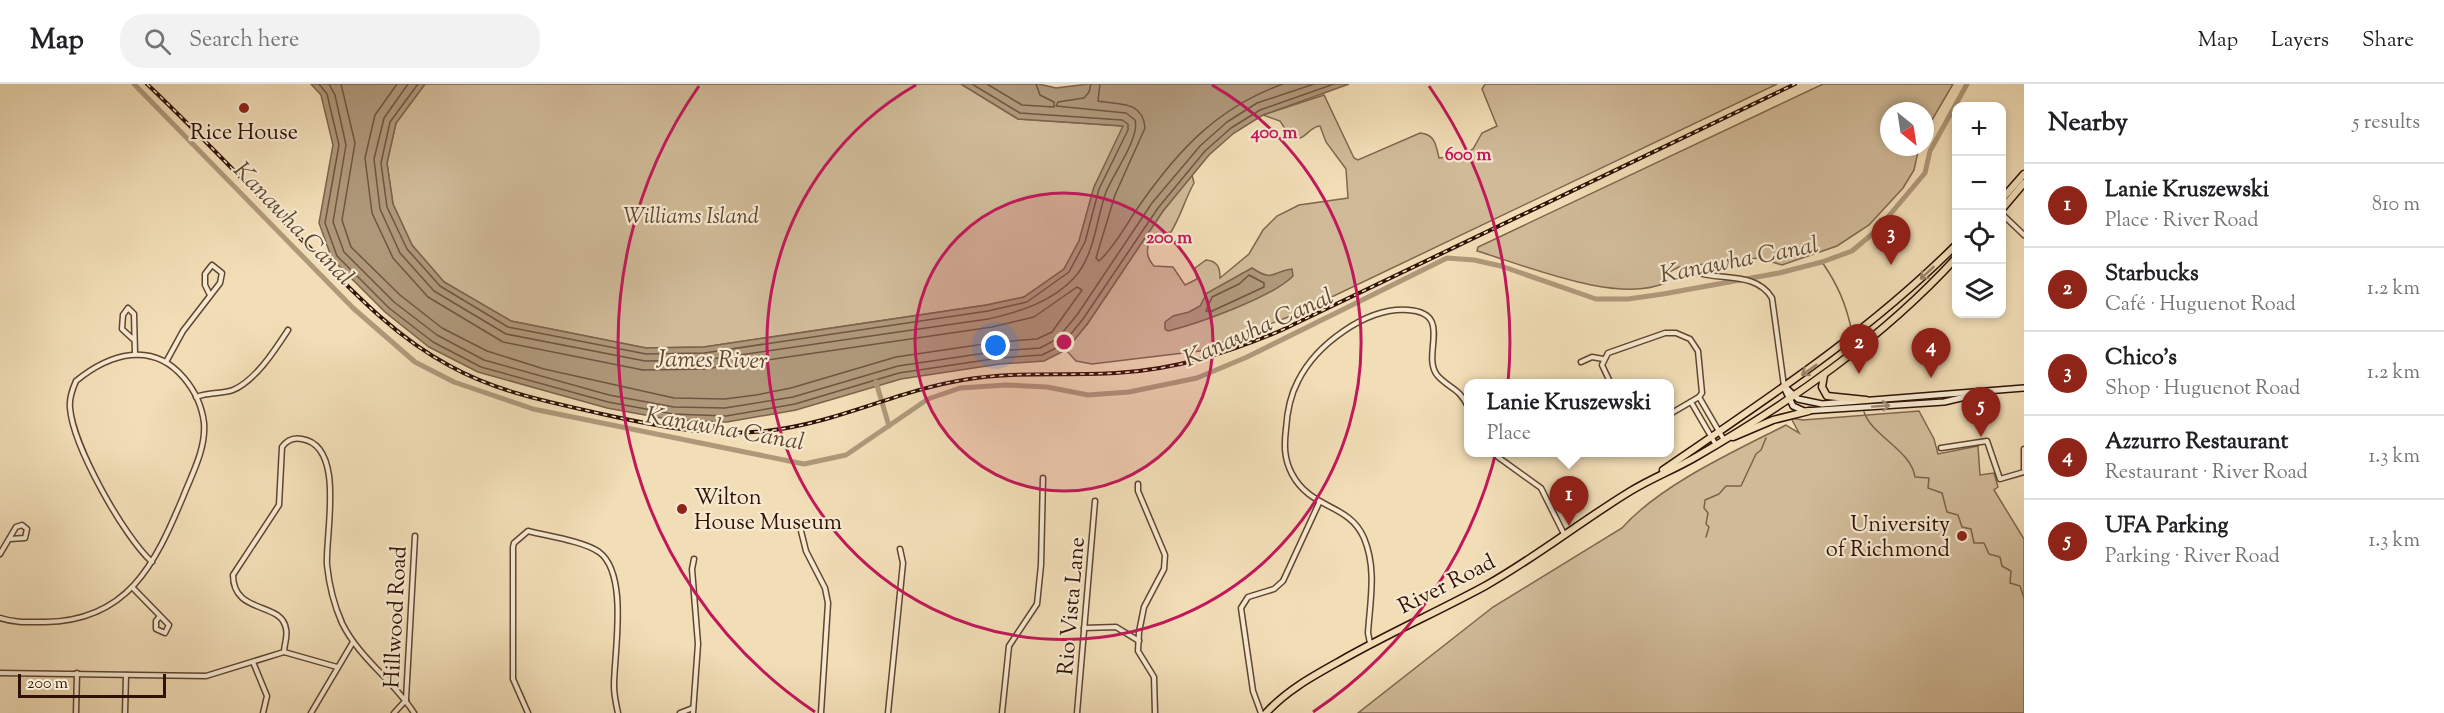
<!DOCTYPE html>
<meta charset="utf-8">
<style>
:root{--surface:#fff;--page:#f2f2f2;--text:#202124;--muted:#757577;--line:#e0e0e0;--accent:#8f2418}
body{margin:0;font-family:"Sorts Mill Goudy",serif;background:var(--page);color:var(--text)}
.controls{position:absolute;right:18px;top:18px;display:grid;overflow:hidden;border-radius:12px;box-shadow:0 3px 9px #0003}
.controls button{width:54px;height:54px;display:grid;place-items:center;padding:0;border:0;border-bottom:2px solid var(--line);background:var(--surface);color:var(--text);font:30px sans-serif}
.compass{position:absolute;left:1880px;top:18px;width:54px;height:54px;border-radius:50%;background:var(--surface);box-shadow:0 3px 9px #0003;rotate:150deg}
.scale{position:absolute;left:18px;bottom:15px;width:148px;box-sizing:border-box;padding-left:6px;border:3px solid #2f1205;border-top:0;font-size:16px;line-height:21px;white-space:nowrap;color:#2f1205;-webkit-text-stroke:4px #f6e9d0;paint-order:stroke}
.you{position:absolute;left:996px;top:262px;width:21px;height:21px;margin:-15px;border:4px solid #fff;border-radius:50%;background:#1a73e8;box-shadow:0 0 0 9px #1a73e833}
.badge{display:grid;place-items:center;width:39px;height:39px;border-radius:50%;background:var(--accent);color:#fff;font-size:20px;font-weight:700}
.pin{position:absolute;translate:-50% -50px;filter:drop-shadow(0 2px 3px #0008)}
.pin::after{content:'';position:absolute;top:32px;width:21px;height:18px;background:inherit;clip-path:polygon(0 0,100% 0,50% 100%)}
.popup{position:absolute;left:1464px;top:295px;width:210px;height:78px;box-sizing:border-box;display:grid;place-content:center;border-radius:12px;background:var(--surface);filter:drop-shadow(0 2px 4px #0005);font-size:20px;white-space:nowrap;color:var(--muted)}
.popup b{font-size:22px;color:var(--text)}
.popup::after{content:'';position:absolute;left:50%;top:100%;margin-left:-12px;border:12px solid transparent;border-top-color:var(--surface)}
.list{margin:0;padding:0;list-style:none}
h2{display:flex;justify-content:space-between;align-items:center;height:78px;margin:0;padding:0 24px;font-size:26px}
h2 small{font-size:20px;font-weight:400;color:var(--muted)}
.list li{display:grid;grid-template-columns:39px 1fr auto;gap:18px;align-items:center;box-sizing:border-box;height:84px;padding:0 24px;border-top:2px solid var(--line)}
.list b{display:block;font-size:22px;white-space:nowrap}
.list p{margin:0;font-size:20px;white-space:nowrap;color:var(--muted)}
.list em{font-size:20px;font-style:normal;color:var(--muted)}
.icon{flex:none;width:33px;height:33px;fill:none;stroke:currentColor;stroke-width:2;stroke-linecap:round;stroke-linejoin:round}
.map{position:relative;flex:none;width:2024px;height:629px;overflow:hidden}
header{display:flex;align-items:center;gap:36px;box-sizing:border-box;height:84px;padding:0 30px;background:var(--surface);border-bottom:2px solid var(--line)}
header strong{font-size:28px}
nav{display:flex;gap:33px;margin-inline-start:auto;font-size:21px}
.search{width:420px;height:54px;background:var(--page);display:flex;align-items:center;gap:15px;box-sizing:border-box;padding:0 21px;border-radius:24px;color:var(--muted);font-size:22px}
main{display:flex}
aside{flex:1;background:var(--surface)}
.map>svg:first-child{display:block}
.green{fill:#d0ba98;stroke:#80664e;stroke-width:1.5}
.water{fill:#af987a;stroke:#7c624b;stroke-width:1.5}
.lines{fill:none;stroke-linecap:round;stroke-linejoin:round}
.shore{stroke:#6f5540;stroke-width:1.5}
.stream{stroke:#7c624b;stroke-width:1.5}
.canal{stroke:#af987a;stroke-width:5}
.minor-casing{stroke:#604531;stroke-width:7}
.secondary-casing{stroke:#2f1205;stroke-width:8}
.primary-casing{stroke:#2f1205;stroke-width:9}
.minor{stroke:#f6e9d0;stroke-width:4}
.secondary{stroke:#f6e9d0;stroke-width:5}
.primary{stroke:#f1ddb6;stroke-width:6}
.rail-casing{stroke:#2f1205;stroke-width:4}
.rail{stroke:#f6e9d0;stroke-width:1.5;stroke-dasharray:4.5;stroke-linecap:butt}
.oneway{stroke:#9a8266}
.oneway2{stroke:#9c8875}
.ring{fill:none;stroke:#c2185b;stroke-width:3}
.poi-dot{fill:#8f2418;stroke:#f6e9d0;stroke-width:2}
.labels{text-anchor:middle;stroke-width:4.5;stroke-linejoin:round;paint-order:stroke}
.poi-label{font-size:22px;fill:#2f1205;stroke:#f6e9d0}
.park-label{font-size:22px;font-style:italic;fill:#5f4431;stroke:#f6e9d0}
.street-label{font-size:22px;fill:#2f1205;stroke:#f6e9d0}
.water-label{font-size:24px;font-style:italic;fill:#624834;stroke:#f6e9d0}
.centre{fill:#c2185b;stroke:#f6e9d0;stroke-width:3}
.ring-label{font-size:18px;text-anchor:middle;font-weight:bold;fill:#c2185b;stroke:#f6e9d0;stroke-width:4.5;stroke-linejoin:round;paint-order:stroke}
</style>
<header>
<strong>Map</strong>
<div class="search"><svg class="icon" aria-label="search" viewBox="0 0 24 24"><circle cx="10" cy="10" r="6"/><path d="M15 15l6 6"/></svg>Search here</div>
<nav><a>Map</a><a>Layers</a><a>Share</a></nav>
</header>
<main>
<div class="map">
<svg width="2024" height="629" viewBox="0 0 2024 629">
<rect width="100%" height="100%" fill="#f1ddb6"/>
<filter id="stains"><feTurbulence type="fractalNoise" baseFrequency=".00333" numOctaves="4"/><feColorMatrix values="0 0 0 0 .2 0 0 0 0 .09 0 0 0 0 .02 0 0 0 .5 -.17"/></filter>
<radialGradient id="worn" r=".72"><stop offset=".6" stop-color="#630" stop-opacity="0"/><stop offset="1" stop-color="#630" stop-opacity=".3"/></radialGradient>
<!-- green -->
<g class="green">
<path d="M425,0H961L1018,35L1124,42L1094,103L1079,157L1064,185L1024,213L986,221L704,263L646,264L511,237L444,198L412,161L393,120L387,79L396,39Z"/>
<path d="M1485,0H1777L1296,230L1200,267L1092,280L1076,277L1066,266L1088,239L1163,127L1192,91L1194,99C1185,115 1181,132 1171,148L1157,151L1149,158C1146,168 1147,174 1154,182L1173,183L1185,201L1197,195L1195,184L1206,176C1218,177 1220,184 1220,194L1249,170L1263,146L1277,132L1299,121L1348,114L1346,85L1326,58L1320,42C1308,43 1306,57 1292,55L1280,37L1263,31L1324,11L1354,74L1358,76L1420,49C1435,50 1436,61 1439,74L1461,72L1473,65L1482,49L1497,42L1482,5Z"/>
<path d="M1823,0H1953L1925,48V27H1889V63H1919L1914,86L1903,104L1869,141L1837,162L1782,181L1759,174L1679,183L1671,187L1665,199C1617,220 1527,182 1477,167L1478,163Z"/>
<path d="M1919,327L1934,355L1938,370L1978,362L1980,391L1994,389L1998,403L1994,406L2024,455V629H1358L1493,523L1622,444C1660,401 1735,367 1786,341L1799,349L1791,334L1803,336Z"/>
</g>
<!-- water -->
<g class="water">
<path d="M311,0H425L396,39L387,79L393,120L412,161L444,198L511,237L646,264L704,263L987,221L1024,213L1064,185L1079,157L1094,103L1123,42L1018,35L961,0H1039L1056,4L1088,0H1349L1263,31L1234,49L1209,71L1163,127L1088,239L1066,266L1044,277L1000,280L901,295L796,326L727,338L672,336L607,324L478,288L429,263L385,228L332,175L319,139L333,61L321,11Z"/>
<path d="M1252,184C1275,199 1271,187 1292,185L1293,192C1273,213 1197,240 1168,247L1165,245V238L1173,232L1189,228L1200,222L1207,209Z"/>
</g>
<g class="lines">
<!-- shore -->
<g class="shore">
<path d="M319,0L327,10L339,61L325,139L337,172L389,224L433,258L481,283L608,318L673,330L726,332L795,320L899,289L999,274L1042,271L1062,261L1083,235L1158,124L1205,67L1231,44L1260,26L1334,0"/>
<path d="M329,0L335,11L346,61L333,138L344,168L394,218L437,251L484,276L609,311L674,323L725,324L793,313L898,282L999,267L1040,264L1057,255L1077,231L1152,119L1200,62L1227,38L1257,19L1314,0"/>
<path d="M341,0L355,59L342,136L351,163L400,211L442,244L487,267L544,285L674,314L725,315L756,311L791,304L896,273L998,258L1037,255L1052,248L1082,206L1077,203L1034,233L992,243L705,285L643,286L503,258L428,213L393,174L372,129L365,74L375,31L397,0"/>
<path d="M408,0L384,34L374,75L380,125L400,169L434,207L506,250L645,277L705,276L988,235C1019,228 1052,218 1074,194C1095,171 1096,136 1106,108C1113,90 1140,54 1135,36L1126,29L1056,22L1058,18L1084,14L1089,8L1091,0"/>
<path d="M418,0L390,38L381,79L387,123L407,165L440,202L508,243L646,270L704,269L988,227L1027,218L1069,188L1085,158L1099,105L1128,46V40L1122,36L1020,29L972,0"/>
<path d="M987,0L1022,21L1054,23V18L1040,11L1036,0"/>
<path d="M1100,0L1098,17C1118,21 1143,16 1145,44L1115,111L1096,174L1099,177C1114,164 1127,139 1139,122C1178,66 1218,23 1283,0"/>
<path d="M1249,191L1264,199V203L1210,228L1206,227L1212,213L1239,200Z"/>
</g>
<!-- stream -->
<g class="stream">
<path d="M1822,178C1838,201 1846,220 1852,248"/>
<path d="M1864,328C1872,352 1911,366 1915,393L1929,394L1928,404L1942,409L1947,428L1958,431L1962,443L1971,445L1974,459H1984L1989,470L2000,473L2002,482L2011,487L2010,499L2020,502L2024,514"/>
<path d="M1706,453L1709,443L1706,440L1708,429L1704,424L1705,416L1719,410L1726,402H1741L1756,370L1761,366L1766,354"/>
</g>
<!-- canal -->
<g class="canal">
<path d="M134,0L353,224L415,278L454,298L533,325L804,380L846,371L928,315L960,304L1006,301L1047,303L1088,311L1129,308L1197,294L1247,273L1447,174L1474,176L1501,182L1596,215H1628L1663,210L1779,189L1822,178L1852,167L1877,146L1925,89L1930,67L1967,0"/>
<path d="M876,298L889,342"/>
</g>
<!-- minor casing -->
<g class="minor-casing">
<g id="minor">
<path d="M2002,130L2024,151"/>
<path d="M1695,188C1720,197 1756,187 1772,214L1784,302"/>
<path d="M134,256L122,245L123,231L128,224L134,230L135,270"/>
<path d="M166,278L183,247L220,199L222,189L212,181L205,190V201L210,211"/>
<path d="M1581,278L1592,273L1603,275"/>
<path d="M1611,300L1602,281L1608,269L1665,249H1676L1690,255L1698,267L1702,309L1699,313L1670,330"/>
<path d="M196,313C209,308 223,310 233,306C255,297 275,266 288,246"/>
<path d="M1699,313L1724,356"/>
<path d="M1691,318L1716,361"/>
<path d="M1941,364L1987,357L2000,395L2024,388"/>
<path d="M2024,365V385"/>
<path d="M1491,368L1541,404L1564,450"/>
<path d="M1629,369V368"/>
<path d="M1138,400V407L1165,471L1164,485L1144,523L1139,548L1138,567L1154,593L1155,629"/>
<path d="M800,443L806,467L825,504L828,519L821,629"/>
<path d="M0,470L16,443L22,441L27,445L25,454L10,455"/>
<path d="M133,504L169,541L165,549L156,545V537L160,532"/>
<path d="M0,534C15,539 30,538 45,538C128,537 155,480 183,413C192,390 206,365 204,339C202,322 195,307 184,294C152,256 109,270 76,297C72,306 69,315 70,324C73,362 124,453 152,478"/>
<path d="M1084,544L1116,543L1139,557"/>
<path d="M1370,559L1368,549C1370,517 1377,485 1364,454C1349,419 1311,426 1292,390C1284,375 1284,361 1286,345C1287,329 1290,312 1298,297C1316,261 1366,223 1408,226C1454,229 1421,270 1437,291C1448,304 1460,304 1468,323"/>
<path d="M284,568C284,561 288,552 286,545C282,517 233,531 233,491L279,421L282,363C287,356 293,353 302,355C346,362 325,451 327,481C329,500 334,521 342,539C359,574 393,596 414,629"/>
<path d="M253,578L267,612L263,629"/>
<path d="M0,589L206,592L284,568L337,583"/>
<path d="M406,615L415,452"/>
<path d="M76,629L77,589"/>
<path d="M125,629L126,591"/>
<path d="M311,629L353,558"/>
<path d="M394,629L406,616"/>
<path d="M528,629L513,595V463L514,459L528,447C547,452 583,457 599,468C629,490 614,569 614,602C614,611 616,620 618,629"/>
<path d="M680,629L693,624"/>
<path d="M693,629L698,560L692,485L694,475"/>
<path d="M888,629L903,479L900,465"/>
<path d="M1002,629L1009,562L1037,520L1041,481L1043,394"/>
<path d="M1077,629L1095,417"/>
<path d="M1261,629L1253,607L1241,524L1248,513L1274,505L1283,497L1319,419"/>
</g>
</g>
<!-- secondary casing -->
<g class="secondary-casing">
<g id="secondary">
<path d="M1785,303L1798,315L1822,320L2024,304"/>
<path d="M1785,305L1793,322L1804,327L1944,318L1987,308"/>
</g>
</g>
<!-- primary casing -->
<g class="primary-casing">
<g id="primary">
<path d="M2002,115L2024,90"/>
<path d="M2002,125L2024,99"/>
<path d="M1824,291L1822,303L1827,312L1866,316"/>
<path d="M1733,353L1773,336L1809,327"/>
<path d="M1663,386C1765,316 1868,249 1956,161"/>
<path d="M1266,629C1287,606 1313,592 1340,577C1387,550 1437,528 1485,502C1535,474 1580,438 1629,408C1650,395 1673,386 1694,374C1789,319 1882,255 1956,174"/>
</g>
</g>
<!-- minor -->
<use href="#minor" class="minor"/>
<!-- secondary -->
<use href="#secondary" class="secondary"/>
<!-- primary -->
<use href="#primary" class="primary"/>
<!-- rail casing -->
<g class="rail-casing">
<path id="rail" d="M147,0C203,53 255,109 309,163C352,207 395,253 450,282C497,308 549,318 602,330C656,342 710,353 766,347C834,340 896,307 963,296C1014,287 1065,292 1116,289C1174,286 1228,269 1282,246L1795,0"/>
</g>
<!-- rail -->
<use href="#rail" class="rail"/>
</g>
<!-- one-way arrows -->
<defs><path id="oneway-shaft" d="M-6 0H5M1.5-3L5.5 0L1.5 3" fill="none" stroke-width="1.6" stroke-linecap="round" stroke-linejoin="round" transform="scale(1.5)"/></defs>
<g class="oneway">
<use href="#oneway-shaft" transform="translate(1927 189) rotate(137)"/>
<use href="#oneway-shaft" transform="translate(1809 286) rotate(145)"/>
</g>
<use class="oneway2" href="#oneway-shaft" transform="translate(1881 322) rotate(-4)"/>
<!-- distance rings -->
<circle cx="1064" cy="258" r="149" fill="#c2185b" fill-opacity=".12"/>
<g class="ring">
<circle cx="1064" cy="258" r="149"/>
<path d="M1212 1A297 297 0 1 1 916 1"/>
<path d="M815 628A446 446 0 0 1 699 2M1429 2A446 446 0 0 1 1313 628"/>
</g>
<!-- markers -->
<g class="poi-dot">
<circle cx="244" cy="24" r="6"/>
<circle cx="682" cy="425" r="6"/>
<circle cx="1962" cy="452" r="6"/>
</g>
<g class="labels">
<!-- poi labels -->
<g class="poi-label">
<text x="244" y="55">Rice House</text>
<text x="694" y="420" text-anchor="start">Wilton<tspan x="694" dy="25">House Museum</tspan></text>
<text x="1950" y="447" text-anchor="end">University<tspan x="1950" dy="25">of Richmond</tspan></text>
</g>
<!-- park labels -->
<g class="park-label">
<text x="691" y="139">Williams Island</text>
</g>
<!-- street labels -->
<g class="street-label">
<text transform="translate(1446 499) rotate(-27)" y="8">River Road</text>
<text transform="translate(1070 522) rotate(-85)" y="8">Rio Vista Lane</text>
<text transform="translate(394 533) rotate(-87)" y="8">Hillwood Road</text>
</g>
<!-- water labels -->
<g class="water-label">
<text transform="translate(294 139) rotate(46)" y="8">Kanawha Canal</text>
<text transform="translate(1739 175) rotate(-11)" y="8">Kanawha Canal</text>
<text transform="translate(1258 243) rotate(-24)" y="8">Kanawha Canal</text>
<text transform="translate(712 275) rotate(1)" y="8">James River</text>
<text transform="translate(725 344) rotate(10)" y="8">Kanawha Canal</text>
</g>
</g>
<circle cx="1064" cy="258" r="9" class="centre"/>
<g class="ring-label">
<text x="1274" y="54">400 m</text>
<text x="1468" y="76">600 m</text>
<text x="1169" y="159">200 m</text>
</g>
<rect width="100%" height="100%" filter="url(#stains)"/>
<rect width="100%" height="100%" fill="url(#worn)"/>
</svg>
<div class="controls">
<button>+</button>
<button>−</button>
<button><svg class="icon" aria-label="locate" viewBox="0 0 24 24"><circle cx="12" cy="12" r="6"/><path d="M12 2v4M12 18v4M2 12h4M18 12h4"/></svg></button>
<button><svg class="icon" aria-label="layers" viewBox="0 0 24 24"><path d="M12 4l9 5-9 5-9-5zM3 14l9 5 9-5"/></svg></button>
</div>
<svg class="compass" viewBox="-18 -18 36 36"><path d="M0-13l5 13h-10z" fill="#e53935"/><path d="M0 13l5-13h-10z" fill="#757577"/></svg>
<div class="scale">200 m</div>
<div class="you"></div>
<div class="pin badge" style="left:1569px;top:442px">1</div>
<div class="popup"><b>Lanie Kruszewski</b>Place</div>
<div class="pin badge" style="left:1859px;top:290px">2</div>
<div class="pin badge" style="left:1891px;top:181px">3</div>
<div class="pin badge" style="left:1931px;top:294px">4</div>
<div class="pin badge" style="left:1981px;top:353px">5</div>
</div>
<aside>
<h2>Nearby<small>5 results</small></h2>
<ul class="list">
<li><span class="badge">1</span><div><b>Lanie Kruszewski</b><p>Place · River Road</p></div><em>810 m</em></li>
<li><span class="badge">2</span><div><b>Starbucks</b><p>Café · Huguenot Road</p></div><em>1.2 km</em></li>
<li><span class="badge">3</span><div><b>Chico's</b><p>Shop · Huguenot Road</p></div><em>1.2 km</em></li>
<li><span class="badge">4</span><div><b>Azzurro Restaurant</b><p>Restaurant · River Road</p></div><em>1.3 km</em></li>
<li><span class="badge">5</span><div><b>UFA Parking</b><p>Parking · River Road</p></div><em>1.3 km</em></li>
</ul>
</aside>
</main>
